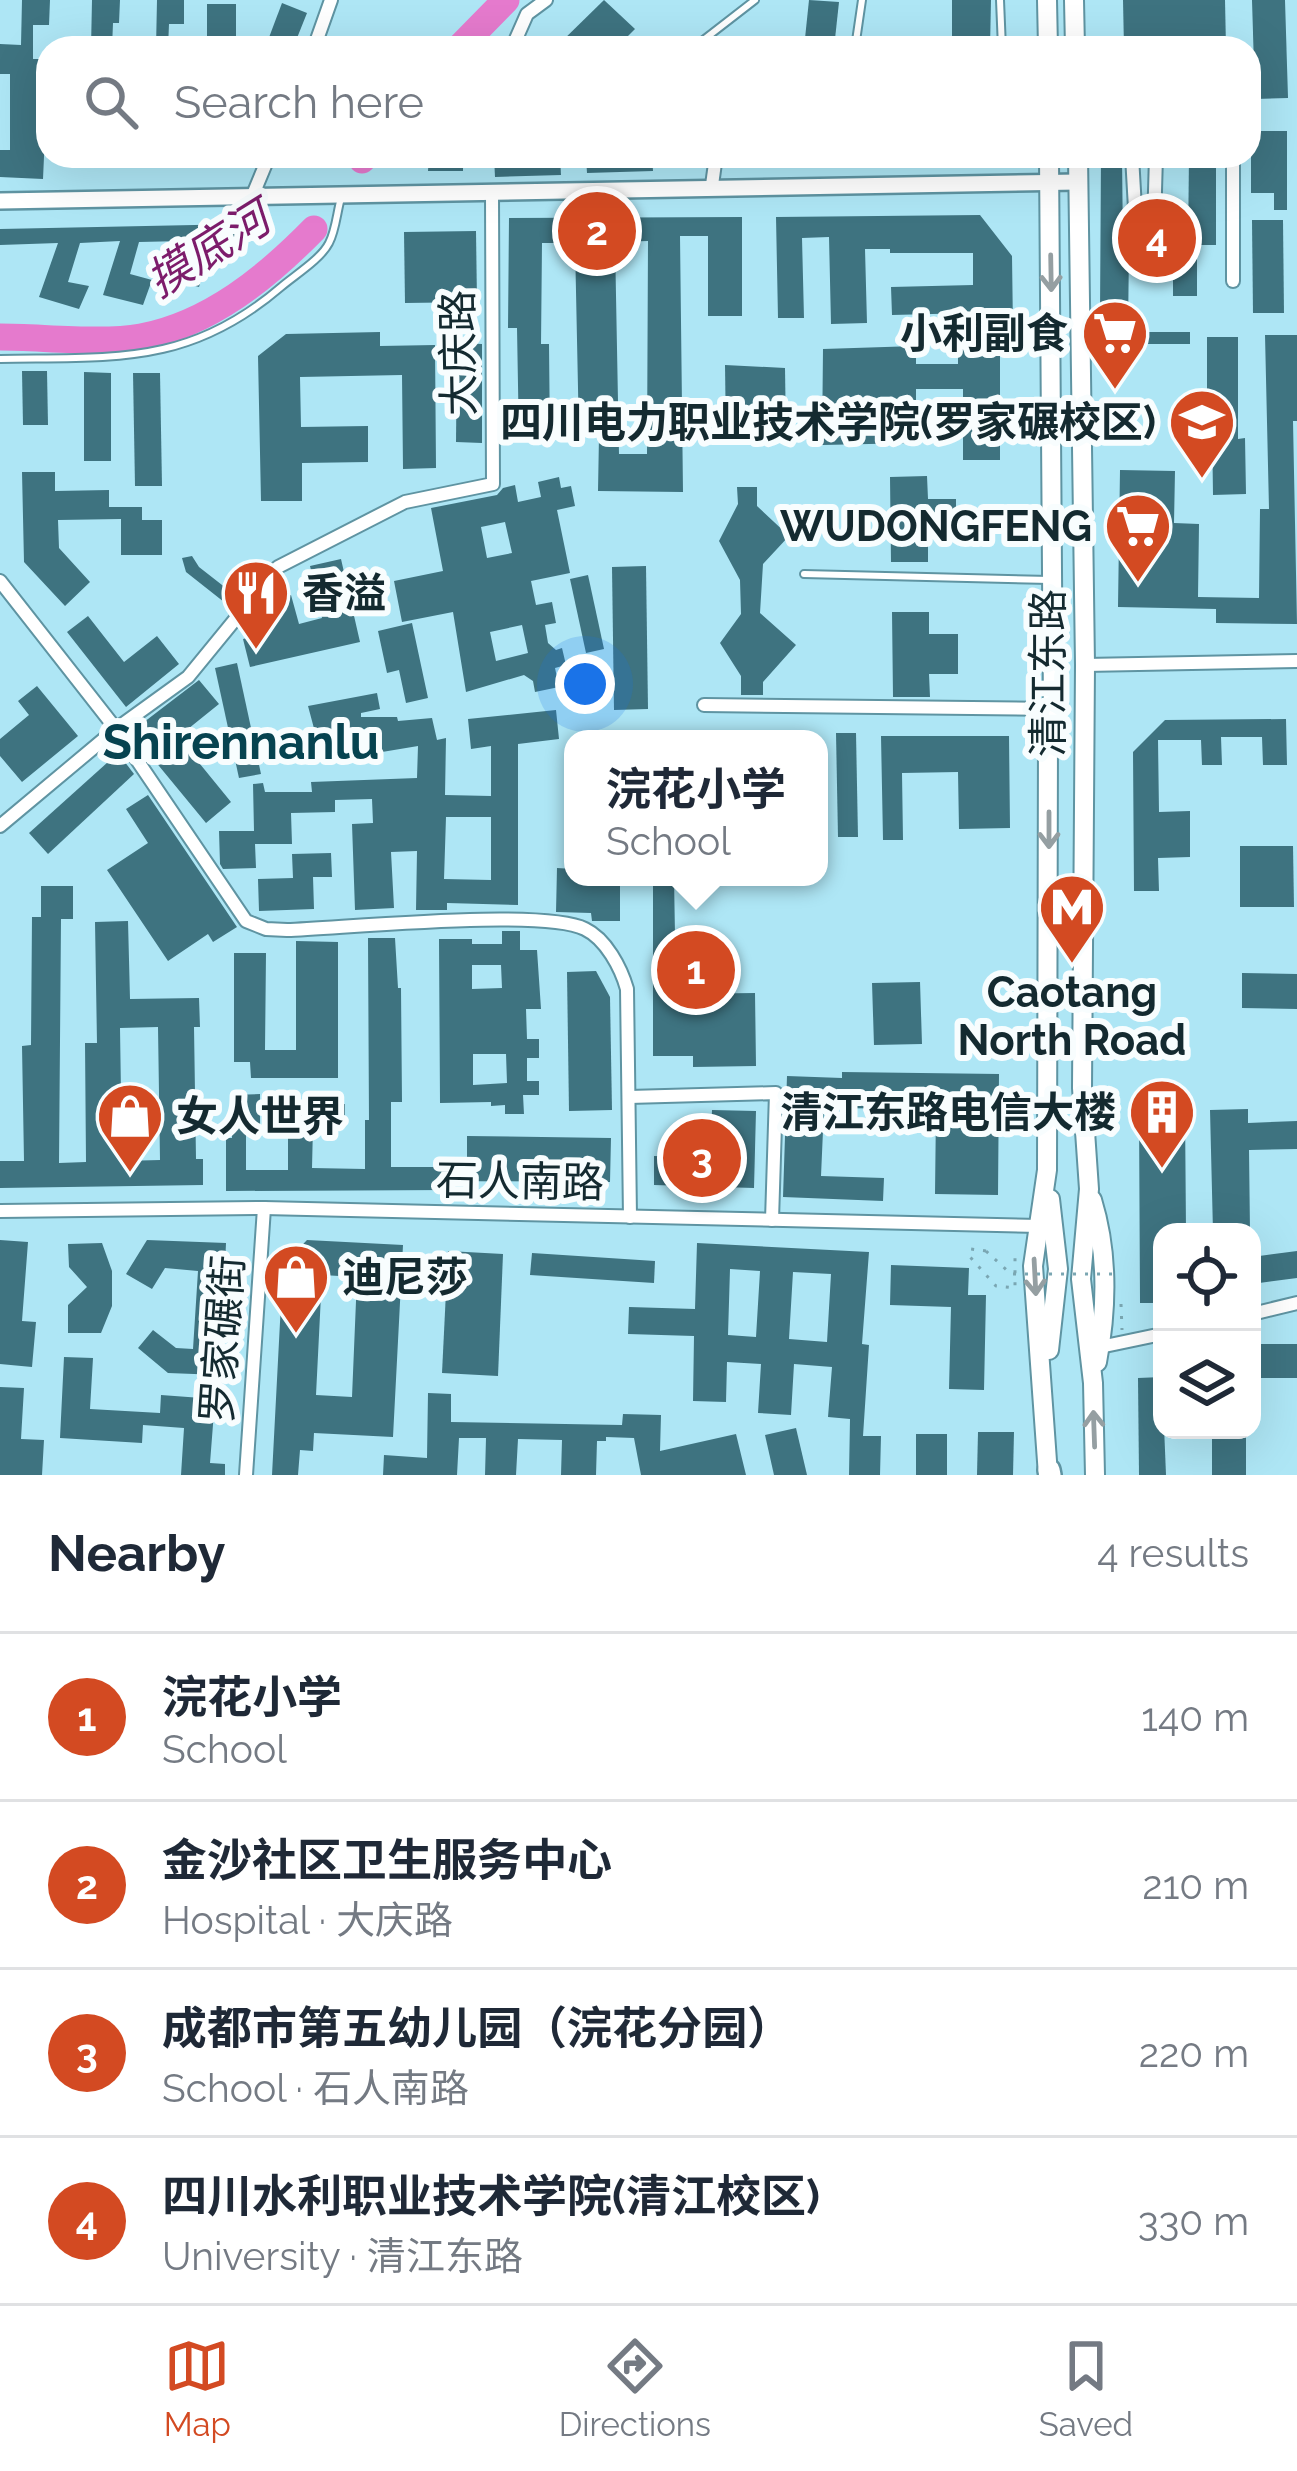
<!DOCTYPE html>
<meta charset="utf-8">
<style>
:root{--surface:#fff;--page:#f2f2f3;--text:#1f2937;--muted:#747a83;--line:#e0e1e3;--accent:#d34a22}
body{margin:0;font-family:Raleway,"Noto Sans SC",sans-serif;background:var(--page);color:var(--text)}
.controls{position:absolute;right:36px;bottom:36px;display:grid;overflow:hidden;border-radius:24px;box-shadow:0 12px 48px #0002}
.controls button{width:108px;height:108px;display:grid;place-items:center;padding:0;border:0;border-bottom:3px solid var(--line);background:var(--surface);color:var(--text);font:60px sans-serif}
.you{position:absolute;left:585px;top:684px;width:42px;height:42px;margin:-30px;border:9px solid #fff;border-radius:50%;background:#1a73e8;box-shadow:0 0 0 18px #1a73e833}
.badge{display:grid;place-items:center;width:78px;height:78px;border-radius:50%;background:var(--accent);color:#fff;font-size:39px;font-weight:700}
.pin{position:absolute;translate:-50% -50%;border:6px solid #fff;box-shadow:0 3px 12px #0006}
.popup{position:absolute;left:564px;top:730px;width:264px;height:156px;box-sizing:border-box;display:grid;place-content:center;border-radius:24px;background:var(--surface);filter:drop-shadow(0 3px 9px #0005);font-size:39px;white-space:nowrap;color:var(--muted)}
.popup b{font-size:45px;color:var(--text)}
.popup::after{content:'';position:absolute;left:50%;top:100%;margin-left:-24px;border:24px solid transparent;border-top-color:var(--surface)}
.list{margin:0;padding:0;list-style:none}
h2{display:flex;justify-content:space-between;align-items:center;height:156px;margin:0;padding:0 48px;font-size:51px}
h2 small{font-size:39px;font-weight:400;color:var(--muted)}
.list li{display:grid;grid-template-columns:78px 1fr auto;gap:36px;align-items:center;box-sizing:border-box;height:168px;padding:0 48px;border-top:3px solid var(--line)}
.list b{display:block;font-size:45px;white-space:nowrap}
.list p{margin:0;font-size:39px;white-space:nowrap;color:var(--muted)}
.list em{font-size:39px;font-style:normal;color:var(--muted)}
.icon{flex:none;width:66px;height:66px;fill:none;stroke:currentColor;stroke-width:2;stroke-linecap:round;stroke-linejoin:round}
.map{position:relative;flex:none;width:1297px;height:1475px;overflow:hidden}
.search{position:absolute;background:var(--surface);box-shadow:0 12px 48px #0002;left:36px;right:36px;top:36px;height:132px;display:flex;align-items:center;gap:30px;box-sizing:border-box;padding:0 42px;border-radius:36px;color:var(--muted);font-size:45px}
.sheet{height:828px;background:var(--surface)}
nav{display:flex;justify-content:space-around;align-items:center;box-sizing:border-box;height:168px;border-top:3px solid var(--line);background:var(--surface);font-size:33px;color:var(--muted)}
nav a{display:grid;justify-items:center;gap:6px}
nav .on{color:var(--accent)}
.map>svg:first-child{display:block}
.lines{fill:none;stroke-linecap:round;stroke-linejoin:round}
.river{stroke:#e57acd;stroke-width:27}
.building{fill:#3e7380;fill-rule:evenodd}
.service-casing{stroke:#5f94a2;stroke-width:10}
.minor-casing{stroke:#5f94a2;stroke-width:16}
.tertiary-casing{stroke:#5f94a2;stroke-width:20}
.primary-casing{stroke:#5f94a2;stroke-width:22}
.trunk-casing{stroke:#5f94a2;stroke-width:26}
.path{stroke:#7aa6b2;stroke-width:3;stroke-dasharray:3 9;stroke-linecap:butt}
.service{stroke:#fff;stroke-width:6}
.minor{stroke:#fff;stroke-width:12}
.tertiary{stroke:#fff;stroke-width:15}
.primary{stroke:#fff;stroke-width:18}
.trunk{stroke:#fff;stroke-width:21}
.path-bridge{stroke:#7aa6b2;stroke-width:3;stroke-dasharray:3 9;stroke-linecap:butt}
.oneway{stroke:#959fa2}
.labels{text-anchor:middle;stroke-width:12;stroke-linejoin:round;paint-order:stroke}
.poi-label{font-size:42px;font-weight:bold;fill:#142a30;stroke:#f8fdfe;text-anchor:end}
.street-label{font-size:42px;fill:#142a30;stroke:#f8fdfe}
.water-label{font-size:45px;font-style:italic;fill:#7c1c6b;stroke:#f8fdfe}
.quarter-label{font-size:48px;font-weight:bold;fill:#064350;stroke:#f8fdfe}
</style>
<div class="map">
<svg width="1297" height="1475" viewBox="0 0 1297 1475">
<rect width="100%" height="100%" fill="#aee6f5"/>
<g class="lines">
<!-- river -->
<g class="river">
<path d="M459,48L506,0"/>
<path d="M362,160L366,156"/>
<path d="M0,337C41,337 103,344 141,337C210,324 267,277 314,229"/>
</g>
</g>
<!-- building -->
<g class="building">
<path d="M22,0H50L49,25H33V59H48V134H45L43,179L0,177V150H10V74H0V44L21,45Z"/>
<path d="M92,0H120L119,23H113L112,48H91Z"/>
<path d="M157,0H184V24H169L168,48H156Z"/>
<path d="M604,0L635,29L616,48H555Z"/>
<path d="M809,0L839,2L834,48H804Z"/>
<path d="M952,0H991L990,48H952Z"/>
<path d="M1123,0H1225L1226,48H1124Z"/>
<path d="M1252,0H1285L1288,98L1255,99Z"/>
<path d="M282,3L307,13L293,48H265Z"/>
<rect x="207" y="4" width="29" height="44"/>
<path d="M1251,131H1287V210H1274V193H1251Z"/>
<path d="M429,156H463V171H428Z"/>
<path d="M494,156H560L561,175L495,177Z"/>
<path d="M586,156H652L653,171L587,173Z"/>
<path d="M1101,156H1122L1123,246H1129L1128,332H1190V344H1110V313H1100Z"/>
<path d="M1189,156H1216V245H1188Z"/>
<path d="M980,215L1012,256L1013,329H1000V460H963V389H916V443L822,445L823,349L916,346V364H958V343H973V313L892,315L891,287L973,285V253H890V249H865L867,323L831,324L829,237L802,238L804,318H778L776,217Z"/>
<path d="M742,217V316H708V236H680L683,492L598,491L599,436H579L575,243H542L541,344H549L550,442H519L517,328H508L509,218ZM648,241L647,454H619L615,242Z"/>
<path d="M1252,220H1283L1284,313H1253Z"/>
<path d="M243,224V241L212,240L199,287L171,279L183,241L139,242L130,274L152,280L143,305L103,295L120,241L80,243L68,282L89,286L79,309L39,297L58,243L0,245V229Z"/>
<path d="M476,231L477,302L405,303L404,232Z"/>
<rect x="1173" y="245" width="24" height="51"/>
<path d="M380,332V346L435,345L436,468L403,469L402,375L300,377L301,427L368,426V462L302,463V501H261L258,356L286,334Z"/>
<path d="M1265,335H1297V421H1293L1297,624L1216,623V609L1118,607L1120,470L1175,471L1174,523L1199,524L1198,597L1259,598L1260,509H1269Z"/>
<path d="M1207,337H1238V439L1245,438L1246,494L1213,495L1212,423H1207Z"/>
<path d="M457,343L482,344V443L456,442Z"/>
<path d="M725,365L785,368L786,437L726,438Z"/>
<path d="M22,371H47L48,425H23Z"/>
<path d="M84,372L111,373V461H84Z"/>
<path d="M133,373H160L162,486H135Z"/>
<path d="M22,472H55V491L109,490V507H142V520H162V555H121V519L58,520L59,548L90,582L65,606L24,562Z"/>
<path d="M927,476L928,499H956V538L928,539V562H891L890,477Z"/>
<path d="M559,477L561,488L571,486L575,506L557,510L570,573L531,581L536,605L552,602L556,623L545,625L548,643L556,650L562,648L566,665L555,668L559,687L535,692L533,681L524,675L466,692L453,612L402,622L394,581L443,571L431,508L497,495L503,488L515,485L518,502L541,497L538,482ZM505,522L512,553L487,558L481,527ZM522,625L528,653L496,661L490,632Z"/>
<path d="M737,487H757V506L789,536L763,564L760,613L796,645L763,682V695H741V676L720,643L741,614L740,580L719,541L738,504Z"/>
<path d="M192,556L199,567L231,592L224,602L186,572L182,558Z"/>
<path d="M341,559L360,642L250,667L243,639L272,631L264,602L291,595L299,624L322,618L310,566Z"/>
<path d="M646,566L648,709L614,710L612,567Z"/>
<path d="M588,575L604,649L586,653L570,579Z"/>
<path d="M892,612H929V634H958V674H929L930,697H893Z"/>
<path d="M88,616L124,662L157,636L179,664L126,707L67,632Z"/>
<path d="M412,623L428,698L406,703L399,670L387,673L378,631Z"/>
<path d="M237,663L261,774L239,778L215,668Z"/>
<path d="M199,680L219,704L178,737L231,802L206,823L131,732Z"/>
<path d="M37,686L78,736L22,782L0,756V739L29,715L18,701Z"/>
<path d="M377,693L380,709L361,713V717H397L398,721L432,718L437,740L446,738L445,795L491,796V746L471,749L468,719L556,710L559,739L518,744V905L447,903V910H416L417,851L391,852L394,908L355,910L352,824L373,823L372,799L335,800V812L291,813L292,844H255L256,868L223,869L220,864L219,831H254L253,784L263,783L265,792H312L311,782L417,778L418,746L376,753L372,728L344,732L349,754L323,762L308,706ZM446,817H491V880L444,879Z"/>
<path d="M1286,719L1287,765H1263L1262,737H1221L1222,765H1202L1201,740H1158L1159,812L1190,811V857L1158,858L1159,891H1134L1133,752L1165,720Z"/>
<path d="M836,733H856L858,837H838Z"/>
<path d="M881,736H1009L1010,828L959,829L958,772L902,773L903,840H883Z"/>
<path d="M118,753L134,774L48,854L29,833Z"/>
<path d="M148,795L237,927L213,942L208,934L168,961L107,870L148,843L126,809Z"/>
<path d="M1240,846H1293L1294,907H1240Z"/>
<path d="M331,853L332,877H313L314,909L259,911L258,879L293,878L292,854Z"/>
<path d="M557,868L573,869V877H590V884H620V921H592L591,913L556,912Z"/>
<path d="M653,877H674L676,994L755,993L756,1066L693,1067V1056H653Z"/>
<path d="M41,886H73V919H61L59,1163L86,1162L85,1043H97L95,922L128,921L130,999L199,998L200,1027H194L196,1159H203V1185L0,1188V1161H24L22,1046L31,1045L32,917H41ZM158,1027L160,1160L122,1161L120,1028Z"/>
<path d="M502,931H520V950H537L541,1009H526L527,1039H539V1058H527V1081H539V1095H523L524,1114H505V1105L491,1106V1102L440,1103L439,939H472V944H502ZM472,965H501L502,988L472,989ZM473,1054H506L507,1083L473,1085Z"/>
<path d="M368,938H395L398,988H401L402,1102H391V1167H467V1136L611,1138L610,1182L450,1181V1190L226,1191V1138H232L230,1095L260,1094V1130H246V1170H288V1104H345V1126H313L312,1168L365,1169V1120H369Z"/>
<path d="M296,941L338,942V1078H251L250,1062H234V953H266L265,1050H296Z"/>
<path d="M596,971L610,997L612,1110L569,1111L567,972Z"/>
<path d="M1242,973L1297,974V1009L1242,1008Z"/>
<path d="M920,982L922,1044L874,1045L872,983Z"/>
<path d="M842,1072L999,1074L998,1195L935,1194L936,1109L824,1108L821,1176L884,1178L883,1201L783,1197L787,1076L842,1078Z"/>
<path d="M1248,1109V1123L1297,1121V1149L1249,1150L1250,1232H1213L1210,1110Z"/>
<path d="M712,1110L756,1111L754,1188L654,1185V1156L710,1158Z"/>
<path d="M1139,1110H1185L1186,1232H1162V1303H1140Z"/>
<path d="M0,1240L28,1242L22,1321L36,1322L32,1367L0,1364Z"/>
<path d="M147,1240L226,1243L220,1375L168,1373L138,1348L153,1330L176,1348L193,1349L198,1271L165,1268L152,1289L126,1274Z"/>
<path d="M307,1240L403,1245L393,1437L314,1433L313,1451L300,1450L298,1475H272L283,1265ZM322,1275L357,1277L352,1397L316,1395Z"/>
<path d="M102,1243L112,1271V1306L101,1333H68V1305L87,1287L69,1267L68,1244Z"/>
<path d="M697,1243L869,1252L862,1344L869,1345L863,1436H881L880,1475H849L850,1419L828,1417L832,1367L794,1364L791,1415L758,1413L761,1364L727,1362L726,1402L693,1401L694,1336L628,1334L629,1307L695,1309ZM730,1269L760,1271L756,1337L728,1335ZM793,1272L831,1274L827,1342L789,1339Z"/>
<path d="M448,1251L503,1254L498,1376L442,1373Z"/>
<path d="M1297,1251V1278L1252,1284V1257Z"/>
<path d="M532,1253L655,1261L654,1283L530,1275Z"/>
<path d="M891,1265L969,1268L968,1295H986L984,1390L949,1389L951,1307L890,1305Z"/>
<rect x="1252" y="1344" width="45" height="34"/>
<path d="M64,1357L93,1358L90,1409L160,1413L161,1395L215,1399L210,1463L225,1464V1475H181L184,1428L143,1425L142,1443L60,1438Z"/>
<path d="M1162,1377L1166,1475H1139L1138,1378Z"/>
<path d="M0,1387L24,1388L21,1439L44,1440L42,1475H0Z"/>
<path d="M428,1393L451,1394V1422L622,1425L623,1414L661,1415L660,1451L736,1434L746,1475H641L634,1438L606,1437V1441H597L596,1475H561L562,1440L518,1439L516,1475H485L486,1438H459L457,1475H383L384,1455L427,1458Z"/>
<path d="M796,1428L807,1475H774L765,1435Z"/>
<rect x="1212" y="1430" width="34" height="45"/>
<path d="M978,1432H1014L1013,1475H977Z"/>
<rect x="916" y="1434" width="31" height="41"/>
</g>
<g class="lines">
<!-- service casing -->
<g class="service-casing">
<g id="service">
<path d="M1000,0L1002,48"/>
<path d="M693,48L755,0"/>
<path d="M855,48L862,0"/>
<path d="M0,359C114,357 189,366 281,287C295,275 321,259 329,243C336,230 337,211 341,198"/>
<path d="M804,574L1050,580"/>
</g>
</g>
<!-- minor casing -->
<g class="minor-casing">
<g id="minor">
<path d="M314,48L331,0"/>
<path d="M512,48L527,14L546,0"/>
<path d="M1132,156L1136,226H1154L1156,156"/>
<path d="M712,185L716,156"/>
<path d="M252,197L269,156"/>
<path d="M1233,281V156"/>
<path d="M0,581L116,729L246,921L266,929L287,930C345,928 543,908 585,929C606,939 621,968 627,989L630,1217"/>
<path d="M1085,665L1297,661"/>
<path d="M704,705L1053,709"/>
<path d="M0,826L116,729L188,677L278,567L405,502L493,484L492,193"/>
<path d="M629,1097L776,1093L772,1220"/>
<path d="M0,1211L264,1208L1039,1226"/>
<path d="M1252,1314L1297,1303"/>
<path d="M1100,1347L1162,1334"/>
<path d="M246,1475L264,1208"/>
</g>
</g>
<!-- tertiary casing -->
<g class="tertiary-casing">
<path id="tertiary" d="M0,201L1078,182"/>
</g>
<!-- primary casing -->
<g class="primary-casing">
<g id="primary">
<path d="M1047,0L1048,48"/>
<path d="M1074,0L1075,48"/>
<path d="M1078,156L1085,665L1082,1088L1089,1189L1081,1279L1093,1383L1095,1475"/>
<path d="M1092,1200C1108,1252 1107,1309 1097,1362"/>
<path d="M1049,1350L1058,1269L1050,1199"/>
<path d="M1048,1475L1033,1266L1047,1170L1048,735L1053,709L1049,156"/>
</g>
</g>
<!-- trunk casing -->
<g class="trunk-casing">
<path id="trunk" d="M1049,1470L1050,1475"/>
</g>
<!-- path -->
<g class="path">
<path d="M986,1251L971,1249L970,1257L996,1286L1015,1288V1254"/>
<path d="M1121,1304L1122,1330"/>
</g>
<!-- service -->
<use href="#service" class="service"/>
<!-- minor -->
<use href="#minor" class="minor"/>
<!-- tertiary -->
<use href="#tertiary" class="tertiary"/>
<!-- primary -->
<use href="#primary" class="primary"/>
<!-- trunk -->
<use href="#trunk" class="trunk"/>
<!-- path-bridge -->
<path class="path-bridge" d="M986,1251L1011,1274H1121"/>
</g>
<!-- one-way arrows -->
<defs><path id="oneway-shaft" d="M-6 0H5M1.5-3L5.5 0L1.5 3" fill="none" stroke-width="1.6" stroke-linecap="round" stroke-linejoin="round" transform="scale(3)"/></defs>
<g class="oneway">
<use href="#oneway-shaft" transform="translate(1051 273) rotate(89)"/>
<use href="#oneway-shaft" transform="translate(1049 830) rotate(90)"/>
<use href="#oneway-shaft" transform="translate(1035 1277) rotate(87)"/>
<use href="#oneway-shaft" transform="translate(1094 1429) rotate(-92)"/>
</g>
<!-- icons -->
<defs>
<g id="supermarket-pin" transform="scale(3.45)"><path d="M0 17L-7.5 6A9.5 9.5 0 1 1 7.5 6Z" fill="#d34a22" stroke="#f8fdfe"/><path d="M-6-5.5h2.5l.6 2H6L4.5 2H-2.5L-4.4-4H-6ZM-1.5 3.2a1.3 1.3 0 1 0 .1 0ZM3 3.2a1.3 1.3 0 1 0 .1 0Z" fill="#fff"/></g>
<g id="university-pin" transform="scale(3.45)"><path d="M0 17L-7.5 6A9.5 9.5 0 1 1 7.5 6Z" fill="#d34a22" stroke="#f8fdfe"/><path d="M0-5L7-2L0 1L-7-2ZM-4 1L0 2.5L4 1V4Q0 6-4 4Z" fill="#fff"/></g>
<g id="restaurant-pin" transform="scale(3.45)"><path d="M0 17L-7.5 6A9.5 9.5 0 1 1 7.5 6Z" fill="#d34a22" stroke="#f8fdfe"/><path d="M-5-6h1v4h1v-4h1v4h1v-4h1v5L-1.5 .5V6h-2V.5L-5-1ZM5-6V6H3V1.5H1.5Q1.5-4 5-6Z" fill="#fff"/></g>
<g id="metro-pin" transform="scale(3.45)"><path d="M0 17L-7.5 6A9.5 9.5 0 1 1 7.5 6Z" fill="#d34a22" stroke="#f8fdfe"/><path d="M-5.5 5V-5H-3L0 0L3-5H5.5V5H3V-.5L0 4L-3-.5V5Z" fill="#fff"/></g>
<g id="building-pin" transform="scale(3.45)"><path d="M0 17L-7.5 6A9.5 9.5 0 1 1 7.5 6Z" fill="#d34a22" stroke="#f8fdfe"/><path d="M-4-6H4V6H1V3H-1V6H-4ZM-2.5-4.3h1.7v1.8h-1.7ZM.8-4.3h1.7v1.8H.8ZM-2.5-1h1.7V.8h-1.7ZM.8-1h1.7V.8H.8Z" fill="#fff"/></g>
<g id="shop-pin" transform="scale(3.45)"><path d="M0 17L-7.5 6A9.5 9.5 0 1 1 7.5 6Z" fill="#d34a22" stroke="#f8fdfe"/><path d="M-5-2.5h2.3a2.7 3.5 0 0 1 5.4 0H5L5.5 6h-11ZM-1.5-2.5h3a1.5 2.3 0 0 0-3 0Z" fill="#fff"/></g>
</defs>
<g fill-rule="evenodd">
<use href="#supermarket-pin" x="1115" y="333"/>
<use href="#university-pin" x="1202" y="422"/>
<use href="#supermarket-pin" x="1138" y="526"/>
<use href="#restaurant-pin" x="256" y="593"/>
<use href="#metro-pin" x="1072" y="907"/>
<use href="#building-pin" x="1162" y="1112"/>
<use href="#shop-pin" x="130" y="1116"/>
<use href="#shop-pin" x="296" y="1277"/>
</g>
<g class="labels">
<!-- poi labels -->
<g class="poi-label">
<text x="1068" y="348">小利副食</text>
<text x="1156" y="437">四川电力职业技术学院(罗家碾校区)</text>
<text x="1092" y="541">WUDONGFENG</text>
<text x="302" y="608" text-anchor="start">香溢</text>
<text x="1072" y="1007" text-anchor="middle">Caotang<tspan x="1072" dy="48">North Road</tspan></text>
<text x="1116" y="1127">清江东路电信大楼</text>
<text x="176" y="1131" text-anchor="start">女人世界</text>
<text x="342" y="1292" text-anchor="start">迪尼莎</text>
</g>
<!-- street labels -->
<g class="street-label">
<text transform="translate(458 353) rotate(-91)" y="15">大庆路</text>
<text transform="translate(1048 673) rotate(-90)" y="15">清江东路</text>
<text transform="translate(520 1181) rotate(1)" y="15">石人南路</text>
<text transform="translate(222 1339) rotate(-86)" y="15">罗家碾街</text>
</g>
<!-- water labels -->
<g class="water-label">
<text transform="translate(208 249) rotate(-32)" y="16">摸底河</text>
</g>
<!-- quarter labels -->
<g class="quarter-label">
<text x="241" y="759">Shirennanlu</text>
</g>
</g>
</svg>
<div class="controls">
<button><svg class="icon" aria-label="locate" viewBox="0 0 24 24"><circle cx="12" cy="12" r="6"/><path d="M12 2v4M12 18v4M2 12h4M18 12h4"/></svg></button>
<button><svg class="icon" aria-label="layers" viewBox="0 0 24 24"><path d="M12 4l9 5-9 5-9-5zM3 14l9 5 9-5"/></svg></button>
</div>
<div class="you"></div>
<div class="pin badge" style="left:696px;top:970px">1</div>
<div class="popup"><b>浣花小学</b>School</div>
<div class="pin badge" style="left:597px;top:231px">2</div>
<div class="pin badge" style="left:702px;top:1158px">3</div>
<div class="pin badge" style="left:1157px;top:238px">4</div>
<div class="search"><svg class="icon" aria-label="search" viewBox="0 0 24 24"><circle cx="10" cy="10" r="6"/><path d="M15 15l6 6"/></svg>Search here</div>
</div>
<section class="sheet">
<h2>Nearby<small>4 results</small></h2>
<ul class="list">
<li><span class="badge">1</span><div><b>浣花小学</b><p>School</p></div><em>140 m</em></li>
<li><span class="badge">2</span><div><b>金沙社区卫生服务中心</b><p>Hospital · 大庆路</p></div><em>210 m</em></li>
<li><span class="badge">3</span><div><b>成都市第五幼儿园（浣花分园）</b><p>School · 石人南路</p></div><em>220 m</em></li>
<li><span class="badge">4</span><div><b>四川水利职业技术学院(清江校区)</b><p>University · 清江东路</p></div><em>330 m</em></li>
</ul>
</section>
<nav>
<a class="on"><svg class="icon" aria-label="map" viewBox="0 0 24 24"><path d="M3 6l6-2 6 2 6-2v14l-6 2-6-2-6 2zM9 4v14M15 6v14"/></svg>Map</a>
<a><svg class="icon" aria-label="directions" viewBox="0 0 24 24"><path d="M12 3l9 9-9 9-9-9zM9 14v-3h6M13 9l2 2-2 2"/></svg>Directions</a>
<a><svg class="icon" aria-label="saved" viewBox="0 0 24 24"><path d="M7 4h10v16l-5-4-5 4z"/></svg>Saved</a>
</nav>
